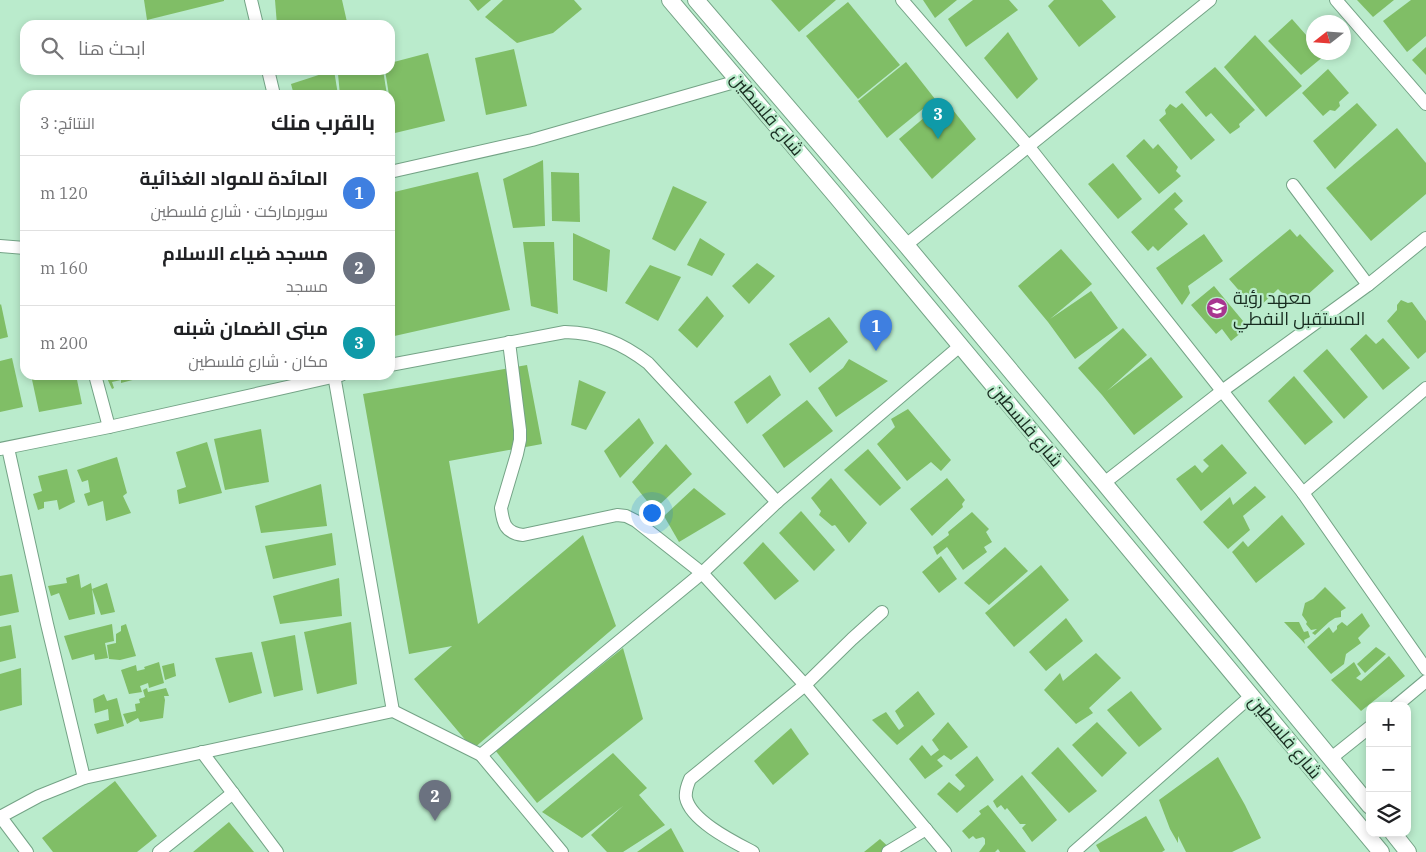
<!DOCTYPE html>
<html lang="ar">
<meta charset="utf-8">
<style>
:root{--surface:#fff;--page:#f2f2f2;--text:#202124;--muted:#757577;--line:#e0e0e0;--accent:#1a73e8}
body{margin:0;font-family:"IBM Plex Serif",Cairo,serif;background:var(--page);color:var(--text);direction:rtl}
.controls{position:absolute;right:15px;bottom:15px;display:grid;overflow:hidden;border-radius:10px;box-shadow:0 2px 8px #0003}
.controls button{width:45px;height:45px;display:grid;place-items:center;padding:0;border:0;border-bottom:1px solid var(--line);background:var(--surface);color:var(--text);font:25px sans-serif}
.compass{position:absolute;left:1306px;top:15px;width:45px;height:45px;border-radius:50%;background:var(--surface);box-shadow:0 2px 8px #0003;rotate:253deg}
.you{position:absolute;left:651px;top:512px;width:18px;height:18px;margin:-12px;border:4px solid #fff;border-radius:50%;background:#1a73e8;box-shadow:0 0 0 8px #1a73e833}
.badge{display:grid;place-items:center;width:32px;height:32px;border-radius:50%;background:var(--accent);color:#fff;font-size:16px;font-weight:700}
.pin{position:absolute;translate:-50% -41px;filter:drop-shadow(0 1px 2px #0008)}
.pin::after{content:'';position:absolute;top:26px;width:18px;height:15px;background:inherit;clip-path:polygon(0 0,100% 0,50% 100%)}
.list{margin:0;padding:0;list-style:none}
h2{display:flex;justify-content:space-between;align-items:center;height:65px;margin:0;padding:0 20px;font-size:21px}
h2 small{font-size:16px;font-weight:400;color:var(--muted)}
.list li{display:grid;grid-template-columns:32px 1fr auto;gap:15px;align-items:center;box-sizing:border-box;height:75px;padding:0 20px;border-top:1px solid var(--line)}
.list b{display:block;font-size:19px;white-space:nowrap}
.list p{margin:0;font-size:16px;white-space:nowrap;color:var(--muted)}
.list em{font-size:16px;font-style:normal;color:var(--muted)}
.icon{flex:none;width:28px;height:28px;fill:none;stroke:currentColor;stroke-width:2;stroke-linecap:round;stroke-linejoin:round}
.map{position:relative;flex:none;width:1426px;height:852px;overflow:hidden;direction:ltr}
.search{position:absolute;background:var(--surface);box-shadow:0 2px 8px #0003;left:20px;top:20px;width:375px;height:55px;display:flex;align-items:center;gap:12px;box-sizing:border-box;padding:0 18px;border-radius:15px;color:var(--muted);font-size:19px}
.panel{position:absolute;background:var(--surface);box-shadow:0 2px 8px #0003;left:20px;top:90px;width:375px;height:290px;border-radius:15px;direction:rtl}
.map>svg:first-child{display:block}
.building{fill:#80be66}
.lines{fill:none;stroke-linecap:round;stroke-linejoin:round}
.minor-casing{stroke:#74a386;stroke-width:14}
.tertiary-casing{stroke:#74a386;stroke-width:18}
.minor{stroke:#fff;stroke-width:12}
.tertiary{stroke:#fff;stroke-width:16}
.labels{text-anchor:middle;stroke-width:4.5;stroke-linejoin:round;paint-order:stroke}
.street-label{font-size:18px;fill:#182c20;stroke:#baebcc}
.poi-label{font-size:18px;fill:#182c20;stroke:#baebcc;text-anchor:start}
</style>
<div class="map">
<svg width="1426" height="852" viewBox="0 0 1426 852">
<rect width="100%" height="100%" fill="#baebcc"/>
<!-- building -->
<g class="building">
<path d="M144,0H224V1L147,20Z"/>
<path d="M275,0H342L347,22L334,25H277Z"/>
<path d="M469,0H491L478,11Z"/>
<path d="M503,0H574L582,9L553,33L517,43L485,17Z"/>
<path d="M771,0H836L799,32Z"/>
<path d="M923,0H957L935,18Z"/>
<path d="M973,0H1009L1018,10L966,47L948,19Z"/>
<path d="M1054,0H1102L1116,17L1079,47L1048,6Z"/>
<path d="M1357,0H1394L1373,17Z"/>
<path d="M1411,0H1426V36L1407,52L1383,21Z"/>
<path d="M848,2L900,65L858,99L806,36Z"/>
<path d="M1292,19L1314,44V52H1321L1324,56L1301,75L1268,41Z"/>
<path d="M1008,32L1038,79L1017,99L984,58Z"/>
<path d="M1255,35L1302,86L1266,117L1224,67Z"/>
<path d="M1426,47V75L1412,60Z"/>
<path d="M514,49L527,106L486,115L475,58Z"/>
<path d="M428,53L445,121L395,133L385,70H390V63Z"/>
<path d="M906,62L935,99L887,138L858,101Z"/>
<path d="M1215,67L1255,110L1239,124L1240,127L1230,134L1211,113L1206,117L1185,92Z"/>
<path d="M1328,69L1349,93L1339,102L1340,106L1335,111L1330,110L1323,116L1302,93Z"/>
<path d="M334,70L338,95H294L291,84Z"/>
<path d="M358,70H383L387,95H340L338,74Z"/>
<path d="M945,100L976,139L932,179L899,139Z"/>
<path d="M1182,103L1215,140L1191,160L1159,120L1166,114L1165,110L1170,104L1176,108Z"/>
<path d="M1357,103L1377,125L1335,169L1313,141Z"/>
<path d="M1397,128L1426,163V194L1371,241L1326,188Z"/>
<path d="M1144,139L1153,149L1158,144L1178,167L1176,171L1181,176L1159,194L1126,156Z"/>
<path d="M543,160L545,226L513,228L503,179Z"/>
<path d="M1113,163L1142,199L1118,219L1088,184Z"/>
<path d="M478,172L510,310L390,337V193Z"/>
<path d="M551,172L579,173L580,222L552,221Z"/>
<path d="M673,186L707,202L675,251L652,239Z"/>
<path d="M1175,192L1183,201L1174,209L1188,224L1158,251L1153,246L1148,251L1131,232Z"/>
<path d="M1290,229L1297,237L1300,234L1334,271L1295,306L1278,289L1256,310L1229,279Z"/>
<path d="M573,233L610,250L607,292L573,280Z"/>
<path d="M1204,234L1223,261L1188,286L1190,293L1182,305L1156,268Z"/>
<path d="M700,238L725,254L712,276L687,265Z"/>
<path d="M523,242H554L558,314L531,306Z"/>
<path d="M1061,249L1092,284L1050,319L1091,291L1118,328L1075,359L1048,322L1018,286Z"/>
<path d="M757,263L775,276L749,304L732,286Z"/>
<path d="M650,265L681,277L658,321L625,303Z"/>
<path d="M1214,286L1248,327L1231,341L1222,329L1216,334L1191,305Z"/>
<path d="M707,296L724,316L697,348L678,330Z"/>
<path d="M1401,300L1408,303L1412,302L1426,321V352L1418,359L1387,321L1397,310V305Z"/>
<path d="M1,304L8,337L0,339V305Z"/>
<path d="M829,317L848,342L810,373L789,344Z"/>
<path d="M1123,328L1147,355L1107,391L1151,357L1183,397L1134,435L1102,395L1078,368Z"/>
<path d="M1366,334L1376,344L1383,338L1410,368L1383,390L1350,349Z"/>
<path d="M1327,349L1368,397L1344,419L1303,371Z"/>
<path d="M12,358L23,407L0,412V361Z"/>
<path d="M849,359L888,381L836,417L818,388L843,368Z"/>
<path d="M527,365L542,444L449,461L478,624L583,535L616,626L473,749L414,679L452,646L409,654L363,394Z"/>
<path d="M31,375H76L82,404L39,412Z"/>
<path d="M110,375H144V377L121,383V380L112,382L114,388L112,389L106,376Z"/>
<path d="M770,375L781,395L747,424L734,402Z"/>
<path d="M1294,376L1333,422L1305,445L1268,401Z"/>
<path d="M579,380L606,392L586,430L571,425Z"/>
<path d="M807,400L833,431L784,468L762,435Z"/>
<path d="M908,409L951,460L941,471L931,462L907,481L877,444L895,427L891,419Z"/>
<path d="M639,418L654,443L620,478L604,451Z"/>
<path d="M261,429L269,482L225,490L214,439Z"/>
<path d="M207,442L222,493L179,504L177,490L186,487L176,452Z"/>
<path d="M666,444L692,474L654,510L632,482Z"/>
<path d="M1222,444L1247,473L1201,511L1176,479L1195,465L1202,473L1209,466L1203,460Z"/>
<path d="M868,449L901,488L880,506L844,470Z"/>
<path d="M117,457L127,493L123,496L131,513L106,521L103,501L88,506L84,494L90,492L88,480L82,482L77,470Z"/>
<path d="M67,469L75,502L59,510L57,500L44,502V508L38,510L33,494L42,491L38,476Z"/>
<path d="M831,478L867,523L849,543L835,525L832,526L819,515L821,511L811,498Z"/>
<path d="M947,478L965,500L962,504L963,507L932,536L910,509Z"/>
<path d="M321,484L327,526L261,533L255,506Z"/>
<path d="M1255,486L1266,497L1243,516L1250,530L1228,549L1203,522L1230,497L1233,505Z"/>
<path d="M694,488L726,514L679,542L664,516Z"/>
<path d="M801,511L835,550L814,571L779,533Z"/>
<path d="M972,512L989,529L986,532L992,542L984,547L987,552L963,570L947,547L937,555L933,547L949,535L948,532Z"/>
<path d="M1282,515L1305,544L1256,583L1232,552L1243,541L1248,547Z"/>
<path d="M332,533L336,565L273,579L265,546Z"/>
<path d="M763,542L799,581L775,600L743,563Z"/>
<path d="M1005,547L1028,571L989,605L964,583Z"/>
<path d="M941,556L957,579L939,593L922,572Z"/>
<path d="M1041,565L1069,600L1014,647L985,613Z"/>
<path d="M12,574L19,612L0,616V576Z"/>
<path d="M79,574L81,588L91,583L92,589L107,583L115,612L101,615L92,589L95,614L69,620L59,593L51,596L48,586L67,583L66,578Z"/>
<path d="M339,578L342,616L280,624L273,596Z"/>
<path d="M1325,587L1346,608L1341,611V617L1335,618L1329,622L1315,635L1312,633L1317,629L1311,630L1306,624L1307,622L1302,615L1305,603L1313,599Z"/>
<path d="M1362,613L1370,626L1358,638L1361,643L1346,654L1344,664L1331,674L1307,647L1329,627L1333,633L1337,629V626L1342,622L1347,626Z"/>
<path d="M1066,618L1083,641L1046,671L1029,652Z"/>
<path d="M351,622L357,684L317,694L304,632Z"/>
<path d="M1284,622H1299L1304,632L1308,631L1310,637L1304,640L1305,644Z"/>
<path d="M112,624L114,641L105,643L108,658L95,660L94,654L72,660L64,636Z"/>
<path d="M126,624L136,656L120,660L109,659L107,645L116,643V634L121,631V626Z"/>
<path d="M11,625L16,658L0,662V627Z"/>
<path d="M295,635L303,690L274,697L261,642Z"/>
<path d="M1376,647L1386,654L1365,673L1357,664Z"/>
<path d="M623,648L643,719L537,803L495,750Z"/>
<path d="M252,652L262,693L229,703L215,658Z"/>
<path d="M1096,653L1121,678L1089,708L1093,713L1076,724L1044,690L1060,673L1063,681Z"/>
<path d="M1389,656L1405,676L1361,711L1331,680L1354,662L1361,674L1356,678L1361,681Z"/>
<path d="M159,662L164,683L149,688L148,683L140,686L142,692L129,694L121,670L136,665L137,671L145,669L144,667Z"/>
<path d="M174,663L176,676L165,680L162,666Z"/>
<path d="M21,668L22,705L0,711V674Z"/>
<path d="M147,688L148,692L166,688L169,696H164L165,700L163,718L140,722L138,718L127,724L123,714L136,711L135,704L140,703L139,699L145,697L143,690Z"/>
<path d="M918,691L935,714L897,745L872,720L886,712L899,730L904,726L895,711Z"/>
<path d="M1131,691L1162,729L1139,747L1107,710Z"/>
<path d="M104,694L107,701L117,698L124,726L97,734L94,724L109,720L108,709L95,713L93,699Z"/>
<path d="M948,722L968,747L951,760L944,755L937,760L943,766L925,779L909,759L922,745L931,756L939,750L932,740Z"/>
<path d="M1097,722L1127,753L1102,777L1072,745Z"/>
<path d="M791,728L809,754L773,785L754,761Z"/>
<path d="M1058,747L1097,791L1069,813L1031,773Z"/>
<path d="M613,753L647,788L639,795L665,825L623,852H607L591,835L623,806L582,838L542,812Z"/>
<path d="M977,756L994,780L957,813L937,794L949,782L960,791L965,786L955,775Z"/>
<path d="M1218,757L1245,805L1261,838L1232,852H1186L1178,836V843L1170,829L1159,800Z"/>
<path d="M1022,775L1057,820L1032,842L1022,828L1026,824H1020L1007,808L1005,810L1001,805L997,808L993,801Z"/>
<path d="M115,781L157,836L137,852H53L42,838Z"/>
<path d="M988,805L1026,852H1000L998,849L995,852H979L985,844V839L983,837L976,839L973,836L969,839L962,831L981,814L979,811Z"/>
<path d="M1146,816L1165,850L1162,852H1100L1096,845Z"/>
<path d="M229,822L254,852H193Z"/>
<path d="M671,828L684,852H637Z"/>
<path d="M880,839L894,852H864Z"/>
</g>
<g class="lines">
<!-- minor casing -->
<g class="minor-casing">
<g id="minor">
<path d="M251,0L257,25"/>
<path d="M902,0L1029,147L1303,493L1426,669"/>
<path d="M1336,0L1426,104"/>
<path d="M268,70L274,95"/>
<path d="M390,172L532,140L738,81"/>
<path d="M1293,185L1368,285"/>
<path d="M906,245L1210,0"/>
<path d="M0,246L25,248"/>
<path d="M509,342L520,430V440L517,454L501,508C503,523 505,533 523,535L617,515L626,516L636,521L702,573L805,685L945,852"/>
<path d="M390,365L565,332C598,333 622,343 648,363L777,502"/>
<path d="M95,375L109,427"/>
<path d="M334,375L393,711"/>
<path d="M8,448L47,624L84,778"/>
<path d="M0,449L109,427L341,375"/>
<path d="M1104,483L1222,391L1368,285L1426,238"/>
<path d="M1303,493L1426,388"/>
<path d="M1396,706L1426,681"/>
<path d="M202,752L277,852"/>
<path d="M481,755L702,573L777,502L960,346"/>
<path d="M1330,759L1370,727"/>
<path d="M0,816L27,852"/>
<path d="M0,817L39,796L84,778L393,711L481,755L562,852"/>
<path d="M159,852L233,793"/>
<path d="M753,852C734,842 691,821 686,798C685,792 687,786 690,779L805,685L852,639L882,612"/>
<path d="M888,852L926,829"/>
<path d="M1074,852L1251,696"/>
</g>
</g>
<!-- tertiary casing -->
<g class="tertiary-casing">
<g id="tertiary">
<path d="M670,0L836,196L1381,852"/>
<path d="M696,0L906,245L1104,483L1370,806"/>
<path d="M1393,833L1408,852"/>
</g>
</g>
<!-- minor -->
<use href="#minor" class="minor"/>
<!-- tertiary -->
<use href="#tertiary" class="tertiary"/>
</g>
<!-- icons -->
<defs>
<g id="school-disc" transform="scale(1.125)"><circle r="9.5" fill="#a83590" stroke="#baebcc"/><path d="M0-5L7-2L0 1L-7-2ZM-4 1L0 2.5L4 1V4Q0 6-4 4Z" fill="#fff"/></g>
</defs>
<g fill-rule="evenodd">
<use href="#school-disc" x="1217" y="308"/>
</g>
<g class="labels">
<!-- street labels -->
<g class="street-label">
<text transform="translate(767 114) rotate(50)" y="6">شارع فلسطين</text>
<text transform="translate(1026 425) rotate(50)" y="6">شارع فلسطين</text>
<text transform="translate(1285 737) rotate(50)" y="6">شارع فلسطين</text>
</g>
<!-- poi labels -->
<g class="poi-label">
<text x="1233" y="304">معهد رؤية<tspan x="1233" dy="21">المستقبل النفطي</tspan></text>
</g>
</g>
</svg>
<div class="controls">
<button>+</button>
<button>−</button>
<button><svg class="icon" aria-label="layers" viewBox="0 0 24 24"><path d="M12 4l9 5-9 5-9-5zM3 14l9 5 9-5"/></svg></button>
</div>
<svg class="compass" viewBox="-18 -18 36 36"><path d="M0-13l5 13h-10z" fill="#e53935"/><path d="M0 13l5-13h-10z" fill="#757577"/></svg>
<div class="you"></div>
<div class="pin badge" style="left:876px;top:351px;background:#3f7fe0">1</div>
<div class="pin badge" style="left:435px;top:821px;background:#6b7280">2</div>
<div class="pin badge" style="left:938px;top:139px;background:#0f9aa8">3</div>
<div class="search"><svg class="icon" aria-label="search" viewBox="0 0 24 24"><circle cx="10" cy="10" r="6"/><path d="M15 15l6 6"/></svg>ابحث هنا</div>
<section class="panel">
<h2>بالقرب منك<small>النتائج: 3</small></h2>
<ul class="list">
<li><span class="badge" style="background:#3f7fe0">1</span><div><b>المائدة للمواد الغذائية</b><p>سوبرماركت · شارع فلسطين</p></div><em>120 m</em></li>
<li><span class="badge" style="background:#6b7280">2</span><div><b>مسجد ضياء الاسلام</b><p>مسجد</p></div><em>160 m</em></li>
<li><span class="badge" style="background:#0f9aa8">3</span><div><b>مبنى الضمان شبنه</b><p>مكان · شارع فلسطين</p></div><em>200 m</em></li>
</ul>
</section>
</div>
